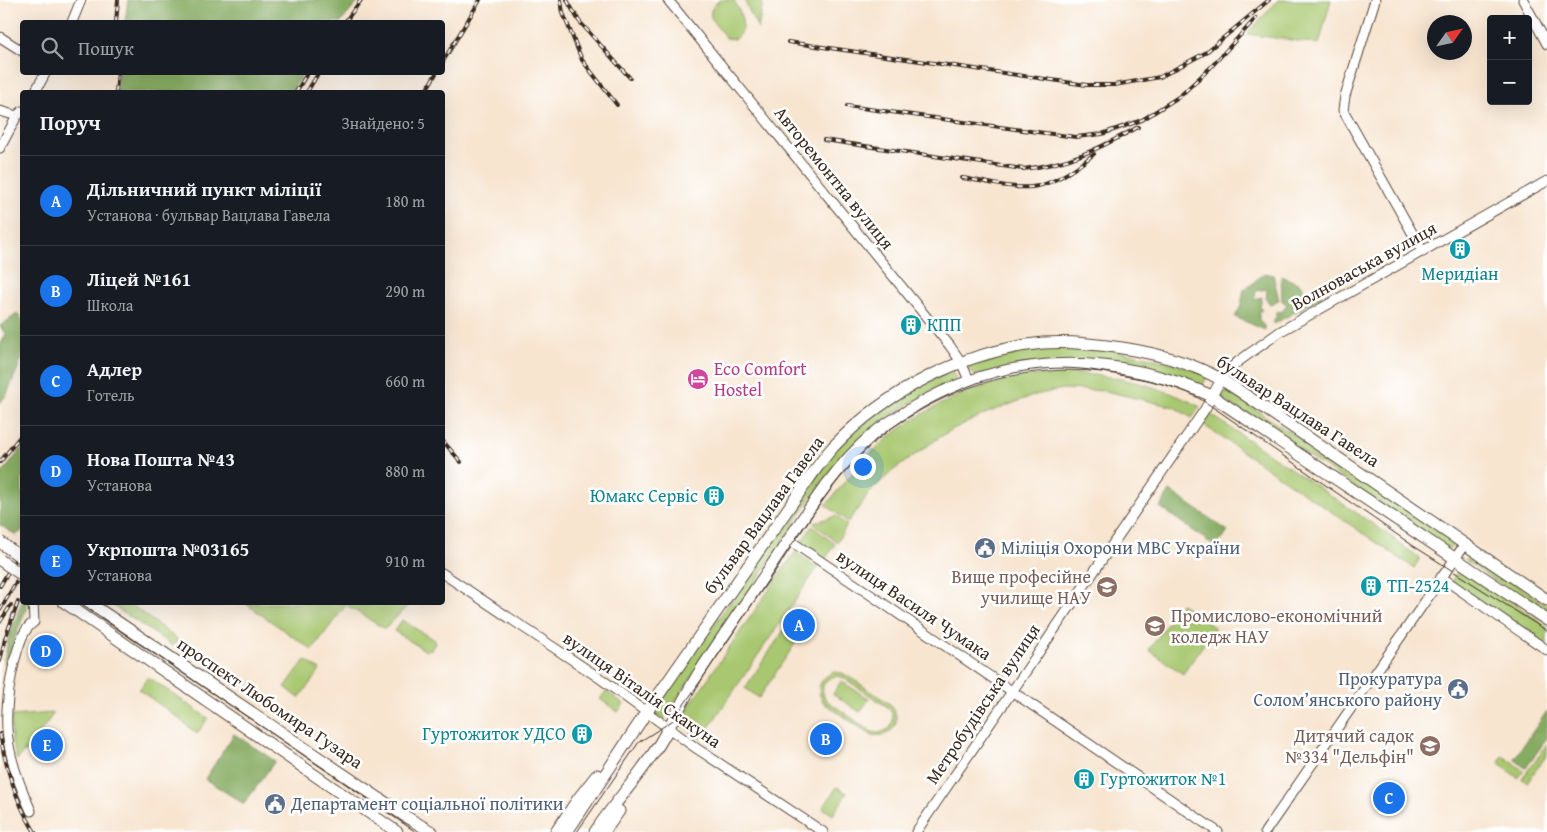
<!DOCTYPE html>
<html lang="uk">
<meta charset="utf-8">
<style>
:root{--surface:#171b24;--page:#20242c;--text:#f1f3f6;--muted:#9ea1a6;--line:#363941;--accent:#1a73e8}
body{margin:0;font-family:"Gentium Book Plus",serif;background:var(--page);color:var(--text)}
.controls{position:absolute;right:15px;top:15px;display:grid;overflow:hidden;border-radius:5px;box-shadow:0 5px 20px #0002}
.controls button{width:45px;height:45px;display:grid;place-items:center;padding:0;border:0;border-bottom:1px solid var(--line);background:var(--surface);color:var(--text);font:25px sans-serif}
.compass{position:absolute;left:1427px;top:15px;width:45px;height:45px;border-radius:50%;background:var(--surface);box-shadow:0 5px 20px #0002;rotate:56deg}
.you{position:absolute;left:862px;top:466px;width:18px;height:18px;margin:-12px;border:4px solid #fff;border-radius:50%;background:#1a73e8;box-shadow:0 0 0 8px #1a73e833}
.badge{display:grid;place-items:center;width:32px;height:32px;border-radius:50%;background:var(--accent);color:#fff;font-size:16px;font-weight:700}
.pin{position:absolute;translate:-50% -50%;border:2px solid #fff;box-shadow:0 1px 5px #0006}
.list{margin:0;padding:0;list-style:none}
h2{display:flex;justify-content:space-between;align-items:center;height:65px;margin:0;padding:0 20px;font-size:21px}
h2 small{font-size:16px;font-weight:400;color:var(--muted)}
.list li{display:grid;grid-template-columns:32px 1fr auto;gap:15px;align-items:center;box-sizing:border-box;height:90px;padding:0 20px;border-top:1px solid var(--line)}
.list b{display:block;font-size:19px;white-space:nowrap}
.list p{margin:0;font-size:16px;white-space:nowrap;color:var(--muted)}
.list em{font-size:16px;font-style:normal;color:var(--muted)}
.icon{flex:none;width:28px;height:28px;fill:none;stroke:currentColor;stroke-width:2;stroke-linecap:round;stroke-linejoin:round}
.map{position:relative;flex:none;width:1547px;height:832px;overflow:hidden}
.search{position:absolute;background:var(--surface);box-shadow:0 5px 20px #0002;left:20px;top:20px;width:425px;height:55px;display:flex;align-items:center;gap:12px;box-sizing:border-box;padding:0 18px;border-radius:5px;color:var(--muted);font-size:19px}
.panel{position:absolute;background:var(--surface);box-shadow:0 5px 20px #0002;left:20px;top:90px;width:425px;height:515px;border-radius:5px}
.map>svg:first-child{display:block}
.green{fill:#a8c76f;stroke:#727846;fill-rule:evenodd}
.forest{fill:#86ac62;stroke:#606b40}
.lines{fill:none;stroke-linecap:round;stroke-linejoin:round}
.minor-casing{stroke:#574639;stroke-width:11}
.major-casing{stroke:#574639;stroke-width:13}
.minor{stroke:#fff;stroke-width:9}
.major{stroke:#fff;stroke-width:11}
.tram{stroke:#3b2a1e;stroke-width:1}
.rail-casing{stroke:#3b2a1e;stroke-width:4}
.rail{stroke:#fff;stroke-width:2;stroke-dasharray:5.5;stroke-linecap:butt}
.major-bridge-casing{stroke:#574639;stroke-width:13;stroke-linecap:butt}
.major-bridge{stroke:#fff;stroke-width:11}
.labels{text-anchor:middle;stroke-width:5;stroke-linejoin:round;paint-order:stroke}
.street-label{font-size:18px;fill:#3b2a1e;stroke:#fff}
.culture-label{font-size:18px;fill:#0d838f;stroke:#fff;text-anchor:start}
.hotel-label{font-size:18px;fill:#b23c85;stroke:#fff;text-anchor:start}
.service-label{font-size:18px;fill:#4e5e75;stroke:#fff;text-anchor:start}
.education-label{font-size:18px;fill:#785e54;stroke:#fff;text-anchor:end}
</style>
<div class="map">
<svg width="1547" height="832" viewBox="0 0 1547 832">
<rect width="100%" height="100%" fill="#fff"/>
<filter id="ink" filterUnits="userSpaceOnUse"><feTurbulence type="fractalNoise" baseFrequency=".02" numOctaves="2"/><feDisplacementMap in="SourceGraphic" scale="10" xChannelSelector="R" yChannelSelector="G"/><feConvolveMatrix kernelMatrix="1 2 1 2 8 2 1 2 1" color-interpolation-filters="sRGB"/></filter>
<filter id="wash" filterUnits="userSpaceOnUse"><feTurbulence type="fractalNoise" baseFrequency=".0096" numOctaves="4" result="noise"/><feDisplacementMap in="SourceGraphic" scale="20" xChannelSelector="R" yChannelSelector="G"/><feGaussianBlur stdDeviation="1.12" result="paint"/><feColorMatrix in="noise" values="0 0 0 0 0 0 0 0 0 0 0 0 0 0 0 0 0 1.4 0 .05"/><feComposite in="paint" operator="in"/></filter>
<g filter="url(#wash)">
<rect width="100%" height="100%" fill="#f7e5d0"/>
<!-- green -->
<g class="green">
<path d="M720,0H734C740,13 749,27 735,39L726,38C715,23 701,14 720,0Z"/>
<path d="M744,0H759V3H763L758,29Z"/>
<path d="M1278,0H1331L1319,44L1247,34Z"/>
<path d="M1043,347L1105,348L1178,364L1205,374L1206,379L1202,386L1199,387L1109,363L974,375L969,370L968,363L1007,352Z"/>
<path d="M952,371L956,378L954,381C912,400 874,423 842,456C834,465 828,475 821,484L663,720L653,713L835,450L864,423L913,388Z"/>
<path d="M1062,373C1109,374 1159,384 1200,407L1192,418L1174,407L1105,391L1063,389L1035,395L987,413L953,429L937,439L891,472L868,495L848,522L826,505C844,483 861,461 883,442C920,411 969,387 1017,377C1032,375 1047,374 1062,373Z"/>
<path d="M1229,392L1451,540L1452,546L1448,549L1221,398L1225,393Z"/>
<path d="M1210,414L1395,539V541L1420,558L1414,568L1202,424Z"/>
<path d="M836,516L847,525L837,542L814,524L815,522Z"/>
<path d="M812,526L835,544L825,560L800,544Z"/>
<path d="M795,552L818,567L701,739L678,722Z"/>
<path d="M1469,555H1473L1547,605V617L1465,560Z"/>
<path d="M1462,569L1547,626V647L1452,583C1453,576 1457,573 1462,569Z"/>
<path d="M109,603H129L178,640L173,646Z"/>
<path d="M245,603H410L385,629L346,605L312,650Z"/>
<path d="M1181,604L1215,628L1183,674L1149,650Z"/>
<path d="M402,620L434,640L435,643L431,650L429,648L426,651L394,631Z"/>
<path d="M784,630L798,639L759,698L745,688Z"/>
<path d="M305,660L320,670L299,698L285,687Z"/>
<path d="M834,672L842,673L848,676L890,704C904,721 893,739 871,735L824,703C815,690 819,678 834,672ZM836,676L842,677L889,708C894,715 894,722 889,729L879,733L872,732L826,700C819,689 823,679 836,676Z"/>
<path d="M148,677L208,718L197,734L176,716L139,690Z"/>
<path d="M841,681L869,699L860,712L833,694Z"/>
<path d="M606,691L624,704L618,712L600,699Z"/>
<path d="M54,713L25,753L23,748L24,752L17,760L12,742L11,716Z"/>
<path d="M1547,744V755L1527,782L1522,779Z"/>
<path d="M1503,756L1524,771L1518,778L1500,764L1499,761Z"/>
<path d="M837,787L847,793L833,815L823,808Z"/>
</g>
<!-- forest -->
<g class="forest">
<path d="M128,0H360L341,22H125Z"/>
<path d="M118,73V72L304,73L291,92H117Z"/>
<path d="M1265,273L1273,275L1279,300L1270,304L1266,299L1267,289L1256,291L1254,299L1262,297L1260,306L1262,310L1259,312V320L1264,326L1265,330L1235,317L1241,306L1244,289C1256,284 1255,278 1265,273Z"/>
<path d="M1281,276L1300,284L1306,292L1296,303L1297,307L1313,294L1323,296L1274,324V319L1277,317L1275,315L1277,311L1282,312L1287,304L1282,301Z"/>
<path d="M17,314L22,319V358L7,394L0,403V345L6,335L0,326Z"/>
<path d="M22,448V531L16,535L0,525V476Z"/>
<path d="M1170,491L1228,531L1216,547L1160,507Z"/>
<path d="M22,601L28,603L6,663L4,662L8,640Z"/>
<path d="M1547,711V738L1526,768L1514,759Z"/>
<path d="M234,734L275,761L244,804L205,779Z"/>
</g>
</g>
<g filter="url(#ink)">
<g class="lines">
<!-- minor casing -->
<g class="minor-casing">
<g id="minor">
<path d="M668,0L950,346L961,362L969,380"/>
<path d="M1375,0L1345,96L1343,110L1423,252"/>
<path d="M1523,0L1547,44"/>
<path d="M72,22L81,0"/>
<path d="M0,37L22,51"/>
<path d="M35,92L46,72"/>
<path d="M0,111L17,116"/>
<path d="M0,148L17,116L22,111"/>
<path d="M789,540L865,591L1218,832"/>
<path d="M442,573L601,679L696,748L823,832"/>
<path d="M1441,577L1547,650"/>
<path d="M31,811C5,753 0,721 15,659C19,646 22,630 34,622L33,602"/>
<path d="M916,832L1205,409L1224,374L1239,361L1281,331L1547,181"/>
<path d="M1265,832L1465,544"/>
</g>
</g>
<!-- major casing -->
<g class="major-casing">
<g id="major">
<path d="M64,602L397,832"/>
<path d="M88,602L408,818L432,832"/>
<path d="M556,832L578,799L597,775"/>
<path d="M567,832L646,713L808,480C816,469 824,457 833,447C887,390 964,351 1043,343C1069,341 1096,344 1122,348C1162,354 1201,365 1235,388L1547,600"/>
<path d="M595,832C615,802 641,774 660,743C673,721 684,698 697,676C723,635 751,596 778,556C806,514 833,469 872,435C885,424 900,416 914,407C1007,352 1114,352 1212,396L1547,620"/>
<path d="M604,832L619,811"/>
</g>
</g>
<!-- minor -->
<use href="#minor" class="minor"/>
<!-- major -->
<use href="#major" class="major"/>
<!-- tram -->
<g class="tram">
<path d="M0,549L22,564"/>
<path d="M79,602L416,832"/>
<path d="M577,832L639,742L672,721C711,668 746,613 782,559C811,516 840,471 879,438C908,414 942,396 977,383C1018,369 1060,364 1103,372C1130,377 1159,381 1184,391C1197,396 1208,404 1220,412L1412,545L1547,631"/>
</g>
<!-- rail casing -->
<g class="rail-casing">
<g id="rail">
<path d="M561,0L563,13L582,60L617,105"/>
<path d="M567,0L579,21L630,78"/>
<path d="M116,22L118,0"/>
<path d="M345,22L361,0"/>
<path d="M788,42L1087,85H1114L1160,77L1205,53L1269,0"/>
<path d="M442,63L480,0"/>
<path d="M116,92L118,72"/>
<path d="M296,92L308,72"/>
<path d="M307,92L319,72"/>
<path d="M425,92L437,72"/>
<path d="M847,106L1037,132L1076,137L1102,134L1142,120L1180,96L1211,67L1256,18"/>
<path d="M824,140L1023,169C1068,164 1099,149 1138,127"/>
<path d="M962,178C984,181 1009,189 1032,187C1053,185 1078,167 1094,154"/>
<path d="M442,440L461,462"/>
<path d="M0,462L22,434"/>
<path d="M0,586L22,548"/>
<path d="M0,610L22,572"/>
<path d="M0,622L11,605"/>
<path d="M0,661L5,639L18,602"/>
<path d="M0,734C6,769 16,802 35,832"/>
</g>
</g>
<!-- rail -->
<use href="#rail" class="rail"/>
<!-- major-bridge casing -->
<g class="major-bridge-casing">
<g id="major-bridge">
<path d="M0,542L22,558"/>
<path d="M0,560L22,575"/>
</g>
</g>
<!-- major-bridge -->
<use href="#major-bridge" class="major-bridge"/>
</g>
</g>
<!-- icons -->
<defs>
<g id="building-disc" transform="scale(1.125)"><circle r="9.5" fill="#0f9aa8" stroke="#fff"/><path d="M-4-6H4V6H1V3H-1V6H-4ZM-2.5-4.3h1.7v1.8h-1.7ZM.8-4.3h1.7v1.8H.8ZM-2.5-1h1.7V.8h-1.7ZM.8-1h1.7V.8H.8Z" fill="#fff"/></g>
<g id="hotel-disc" transform="scale(1.125)"><circle r="9.5" fill="#d1479c" stroke="#fff"/><path d="M-6-4.5h1.5V1H6V5H4.5V3h-9V5H-6ZM-4 0a1.8 1.8 0 1 1 3.6 0ZM.5 0V-2.5h3Q6-2.5 6 0Z" fill="#fff"/></g>
<g id="civic-disc" transform="scale(1.125)"><circle r="9.5" fill="#5c6f8a" stroke="#fff"/><path d="M-.6-6.5H3V-4.5H.6V-3L4-1V1h2V6H-6V1h2V-1L-.6-3ZM-1.2 2.5V6h2.4V2.5Z" fill="#fff"/></g>
<g id="university-disc" transform="scale(1.125)"><circle r="9.5" fill="#8d6e63" stroke="#fff"/><path d="M0-5L7-2L0 1L-7-2ZM-4 1L0 2.5L4 1V4Q0 6-4 4Z" fill="#fff"/></g>
<g id="school-disc" transform="scale(1.125)"><circle r="9.5" fill="#8d6e63" stroke="#fff"/><path d="M0-5L7-2L0 1L-7-2ZM-4 1L0 2.5L4 1V4Q0 6-4 4Z" fill="#fff"/></g>
</defs>
<g fill-rule="evenodd">
<use href="#building-disc" x="1460" y="249"/>
<use href="#building-disc" x="911" y="325"/>
<use href="#hotel-disc" x="698" y="379"/>
<use href="#building-disc" x="714" y="496"/>
<use href="#civic-disc" x="985" y="548"/>
<use href="#building-disc" x="1371" y="586"/>
<use href="#university-disc" x="1107" y="587"/>
<use href="#university-disc" x="1155" y="626"/>
<use href="#civic-disc" x="1458" y="689"/>
<use href="#building-disc" x="582" y="734"/>
<use href="#school-disc" x="1430" y="746"/>
<use href="#building-disc" x="1084" y="779"/>
<use href="#civic-disc" x="275" y="804"/>
</g>
<g class="labels">
<!-- street labels -->
<g class="street-label">
<text transform="translate(834 178) rotate(51)" y="6">Авторемонтна вулиця</text>
<text transform="translate(1364 266) rotate(-29)" y="6">Волноваська вулиця</text>
<text transform="translate(1298 411) rotate(33)" y="6">бульвар Вацлава Гавела</text>
<text transform="translate(764 515) rotate(-54)" y="6">бульвар Вацлава Гавела</text>
<text transform="translate(914 605) rotate(34)" y="6">вулиця Василя Чумака</text>
<text transform="translate(642 690) rotate(35)" y="6">вулиця Віталія Скакуна</text>
<text transform="translate(270 703) rotate(34)" y="6">проспект Любомира Гузара</text>
<text transform="translate(983 704) rotate(-56)" y="6">Метробудівська вулиця</text>
</g>
<!-- culture labels -->
<g class="culture-label">
<text x="1460" y="280" text-anchor="middle">Меридіан</text>
<text x="927" y="331">КПП</text>
<text x="698" y="502" text-anchor="end">Юмакс Сервіс</text>
<text x="1387" y="592">ТП-2524</text>
<text x="566" y="740" text-anchor="end">Гуртожиток УДСО</text>
<text x="1100" y="785">Гуртожиток №1</text>
</g>
<!-- hotel labels -->
<g class="hotel-label">
<text x="714" y="375">Eco Comfort<tspan x="714" dy="21">Hostel</tspan></text>
</g>
<!-- service labels -->
<g class="service-label">
<text x="1001" y="554">Міліція Охорони МВС України</text>
<text x="1442" y="685" text-anchor="end">Прокуратура<tspan x="1442" dy="21">Солом’янського району</tspan></text>
<text x="291" y="810">Департамент соціальної політики</text>
</g>
<!-- education labels -->
<g class="education-label">
<text x="1091" y="583">Вище професійне<tspan x="1091" dy="21">училище НАУ</tspan></text>
<text x="1171" y="622" text-anchor="start">Промислово-економічний<tspan x="1171" dy="21">коледж НАУ</tspan></text>
<text x="1414" y="742">Дитячий садок<tspan x="1414" dy="21">№334 "Дельфін"</tspan></text>
</g>
</g>
</svg>
<div class="controls">
<button>+</button>
<button>−</button>
</div>
<svg class="compass" viewBox="-18 -18 36 36"><path d="M0-13l5 13h-10z" fill="#e53935"/><path d="M0 13l5-13h-10z" fill="#9ea1a6"/></svg>
<div class="you"></div>
<div class="pin badge" style="left:799px;top:625px">A</div>
<div class="pin badge" style="left:826px;top:739px">B</div>
<div class="pin badge" style="left:1389px;top:798px">C</div>
<div class="pin badge" style="left:46px;top:651px">D</div>
<div class="pin badge" style="left:47px;top:745px">E</div>
<div class="search"><svg class="icon" aria-label="search" viewBox="0 0 24 24"><circle cx="10" cy="10" r="6"/><path d="M15 15l6 6"/></svg>Пошук</div>
<section class="panel">
<h2>Поруч<small>Знайдено: 5</small></h2>
<ul class="list">
<li><span class="badge">A</span><div><b>Дільничний пункт міліції</b><p>Установа · бульвар Вацлава Гавела</p></div><em>180 m</em></li>
<li><span class="badge">B</span><div><b>Ліцей №161</b><p>Школа</p></div><em>290 m</em></li>
<li><span class="badge">C</span><div><b>Адлер</b><p>Готель</p></div><em>660 m</em></li>
<li><span class="badge">D</span><div><b>Нова Пошта №43</b><p>Установа</p></div><em>880 m</em></li>
<li><span class="badge">E</span><div><b>Укрпошта №03165</b><p>Установа</p></div><em>910 m</em></li>
</ul>
</section>
</div>
